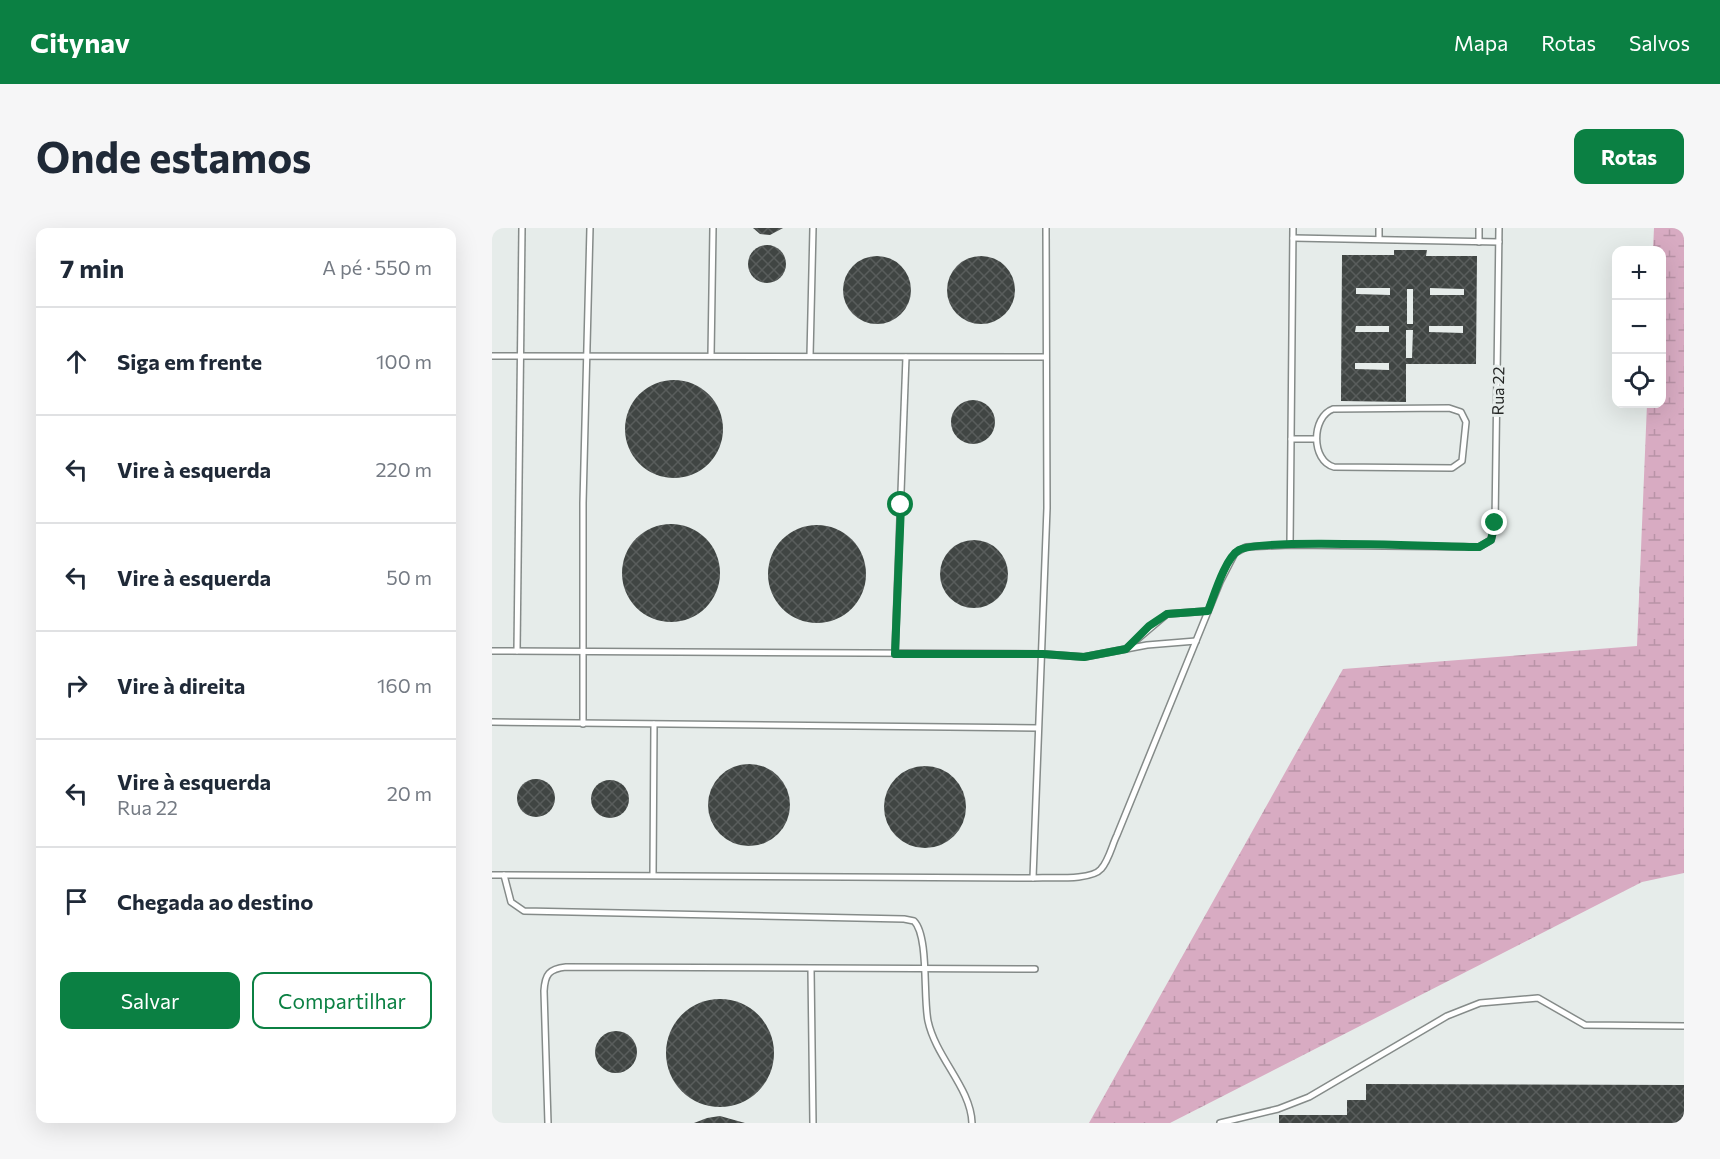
<!DOCTYPE html>
<html lang="pt">
<meta charset="utf-8">
<style>
:root{--surface:#fff;--page:#f6f6f7;--text:#1f2937;--muted:#747a83;--line:#e0e1e3;--accent:#0b8043}
body{margin:0;font-family:Commissioner,sans-serif;background:var(--page);color:var(--text)}
.controls{position:absolute;right:18px;top:18px;display:grid;overflow:hidden;border-radius:12px;box-shadow:0 6px 24px #0002}
.controls button{width:54px;height:54px;display:grid;place-items:center;padding:0;border:0;border-bottom:2px solid var(--line);background:var(--surface);color:var(--text);font:30px sans-serif}
.stop{position:absolute;width:18px;height:18px;margin:-14px;border:4px solid #0b8043;border-radius:50%;background:#fff}
.stop.end{background:#0b8043;border-color:#fff;box-shadow:0 2px 6px #0008}
.list{margin:0;padding:0;list-style:none}
h2{display:flex;justify-content:space-between;align-items:center;height:78px;margin:0;padding:0 24px;font-size:26px}
h2 small{font-size:20px;font-weight:400;color:var(--muted)}
.list li{display:grid;grid-template-columns:39px 1fr auto;gap:18px;align-items:center;box-sizing:border-box;height:108px;padding:0 24px;border-top:2px solid var(--line)}
.list b{display:block;font-size:22px;white-space:nowrap}
.list p{margin:0;font-size:20px;white-space:nowrap;color:var(--muted)}
.list em{font-size:20px;font-style:normal;color:var(--muted)}
.actions{display:flex;gap:12px;padding:18px 24px}
.actions a{flex:1;padding:14px 0;border:2px solid var(--accent);border-radius:12px;text-align:center;font-size:21px;color:var(--accent)}
.actions .main{background:var(--accent);color:#fff}
.icon{flex:none;width:33px;height:33px;fill:none;stroke:currentColor;stroke-width:2;stroke-linecap:round;stroke-linejoin:round}
.map{position:relative;flex:none;width:1192px;height:895px;overflow:hidden;border-radius:12px}
header{display:flex;align-items:center;gap:36px;box-sizing:border-box;height:84px;padding:0 30px;background:var(--accent);color:#fff}
header strong{font-size:28px}
nav{display:flex;gap:33px;margin-inline-start:auto;font-size:21px}
.intro{display:flex;align-items:center;justify-content:space-between;box-sizing:border-box;height:144px;padding:0 36px}
h1{margin:0;font-size:42px}
.button{padding:15px 27px;border-radius:12px;background:var(--accent);color:#fff;font-size:21px;font-weight:700}
main{display:flex;gap:36px;padding:0 36px}
aside{flex:1;background:var(--surface);border-radius:12px;box-shadow:0 6px 24px #0002}
.map>svg:first-child{display:block}
.wetland{fill:url(#wetland-marsh)}
.building{fill:url(#building-cross-hatch);fill-rule:evenodd}
.lines{fill:none;stroke-linecap:round;stroke-linejoin:round}
.service-casing{stroke:#858b89;stroke-width:8}
.service{stroke:#fff;stroke-width:5}
.route{stroke:#0b8043;stroke-width:8}
.labels{text-anchor:middle;stroke-width:6;stroke-linejoin:round;paint-order:stroke}
.street-label{font-size:16px;fill:#242625;stroke:#e6ecea}
</style>
<header>
<strong>Citynav</strong>
<nav><a>Mapa</a><a>Rotas</a><a>Salvos</a></nav>
</header>
<div class="intro"><h1>Onde estamos</h1><a class="button">Rotas</a></div>
<main>
<aside>
<h2>7 min<small>A pé · 550 m</small></h2>
<ul class="list">
<li><svg class="icon" aria-label="ahead" viewBox="0 0 24 24"><path d="M12 20V5M6 11l6-6 6 6"/></svg><div><b>Siga em frente</b></div><em>100 m</em></li>
<li><svg class="icon" aria-label="left" viewBox="0 0 24 24"><path d="M17 20v-9H6M10 6l-5 5 5 5"/></svg><div><b>Vire à esquerda</b></div><em>220 m</em></li>
<li><svg class="icon" aria-label="left" viewBox="0 0 24 24"><path d="M17 20v-9H6M10 6l-5 5 5 5"/></svg><div><b>Vire à esquerda</b></div><em>50 m</em></li>
<li><svg class="icon" aria-label="right" viewBox="0 0 24 24"><path d="M7 20v-9h11M14 6l5 5-5 5"/></svg><div><b>Vire à direita</b></div><em>160 m</em></li>
<li><svg class="icon" aria-label="left" viewBox="0 0 24 24"><path d="M17 20v-9H6M10 6l-5 5 5 5"/></svg><div><b>Vire à esquerda</b><p>Rua 22</p></div><em>20 m</em></li>
<li><svg class="icon" aria-label="arrive" viewBox="0 0 24 24"><path d="M6 21V4h12l-3 4 3 4H6"/></svg><div><b>Chegada ao destino</b></div></li>
</ul>
<div class="actions"><a class="main">Salvar</a><a>Compartilhar</a></div>
</aside>
<div class="map">
<svg width="1192" height="895" viewBox="0 0 1192 895">
<defs>
<pattern id="wetland-marsh" width="20" height="14" patternUnits="userSpaceOnUse" patternTransform="scale(1.5)"><rect width="20" height="14" fill="#d8abc2"/><path d="M1 5h8M5 5V1M11 12h8M15 12V8" fill="none" stroke="#b993a7"/></pattern>
<pattern id="building-cross-hatch" width="8" height="8" patternUnits="userSpaceOnUse" patternTransform="scale(1.5)"><rect width="8" height="8" fill="#404543"/><path d="M0 0l8 8M0 8l8-8" fill="none" stroke="#595d5c"/></pattern>
</defs>
<rect width="100%" height="100%" fill="#e6ecea"/>
<!-- wetland -->
<path class="wetland" d="M1162,0H1192V645L1150,654L678,895H597L851,441L1145,418L1155,176H1170V22H1161Z"/>
<!-- building -->
<g class="building">
<path d="M261,0H291L278,7L268,6Z"/>
<circle cx="275" cy="36" r="19"/>
<path d="M902,22H935L934,28H985L984,136H914V174L849,173L850,27H902ZM864,60H898V67L864,66ZM938,60L972,61V67H938ZM915,61H921V96H915ZM864,98H897V104H863ZM937,98H971V105L937,104ZM914,102H921L920,130H914ZM863,135H897V142L863,141Z"/>
<circle cx="385" cy="62" r="34"/>
<circle cx="489" cy="62" r="34"/>
<circle cx="182" cy="201" r="49"/>
<circle cx="481" cy="194" r="22"/>
<circle cx="179" cy="345" r="49"/>
<circle cx="325" cy="346" r="49"/>
<circle cx="482" cy="346" r="34"/>
<circle cx="257" cy="577" r="41"/>
<circle cx="433" cy="579" r="41"/>
<circle cx="44" cy="570" r="19"/>
<circle cx="118" cy="571" r="19"/>
<circle cx="228" cy="825" r="54"/>
<circle cx="124" cy="824" r="21"/>
<path d="M874,856L1192,857V895H787V887H855V872H874Z"/>
<path d="M228,888L253,895H202L215,890Z"/>
</g>
<g class="lines">
<!-- service casing -->
<g class="service-casing">
<g id="service">
<path d="M887,0V11"/>
<path d="M987,0V14"/>
<path d="M801,10L1007,14"/>
<path d="M0,128L553,129"/>
<path d="M219,128L221,0"/>
<path d="M318,128L321,0"/>
<path d="M957,180L969,184L974,194L970,233L960,240L842,239C819,233 819,189 841,181Z"/>
<path d="M799,211H823"/>
<path d="M798,317L801,0"/>
<path d="M635,420L675,386L716,383"/>
<path d="M0,423L551,426L592,429L655,417L704,413"/>
<path d="M25,423L30,0"/>
<path d="M403,426L414,129"/>
<path d="M0,494L546,500"/>
<path d="M91,496V275L98,0"/>
<path d="M0,647L541,650C557,649 599,653 609,641C617,632 620,617 625,607L728,354L743,325L754,319L798,317L987,319L999,312L1003,295L1007,0"/>
<path d="M12,647L19,674L32,683L412,691L422,693C437,708 431,769 436,793C444,830 479,860 480,895"/>
<path d="M161,647L162,496"/>
<path d="M541,650L555,280L554,0"/>
<path d="M319,741L321,895"/>
<path d="M56,895L52,763C53,746 57,741 74,739L543,741"/>
<path d="M728,895L786,881L817,869L955,788L988,775L1046,770L1093,797L1192,798"/>
</g>
</g>
<!-- service -->
<use href="#service" class="service"/>
</g>
<g class="lines">
<!-- route -->
<path class="route" d="M409,277L403,426H551L592,429L634,421L657,398L675,386L716,383C722,368 733,330 747,322C768,310 951,319 987,319L999,312L1003,295"/>
</g>
<g class="labels">
<!-- street labels -->
<g class="street-label">
<text transform="translate(1006 163) rotate(-89)" y="6">Rua 22</text>
</g>
</g>
</svg>
<div class="controls">
<button>+</button>
<button>−</button>
<button><svg class="icon" aria-label="locate" viewBox="0 0 24 24"><circle cx="12" cy="12" r="6"/><path d="M12 2v4M12 18v4M2 12h4M18 12h4"/></svg></button>
</div>
<div class="stop" style="left:409px;top:277px"></div>
<div class="stop end" style="left:1003px;top:295px"></div>
</div>
</main>
